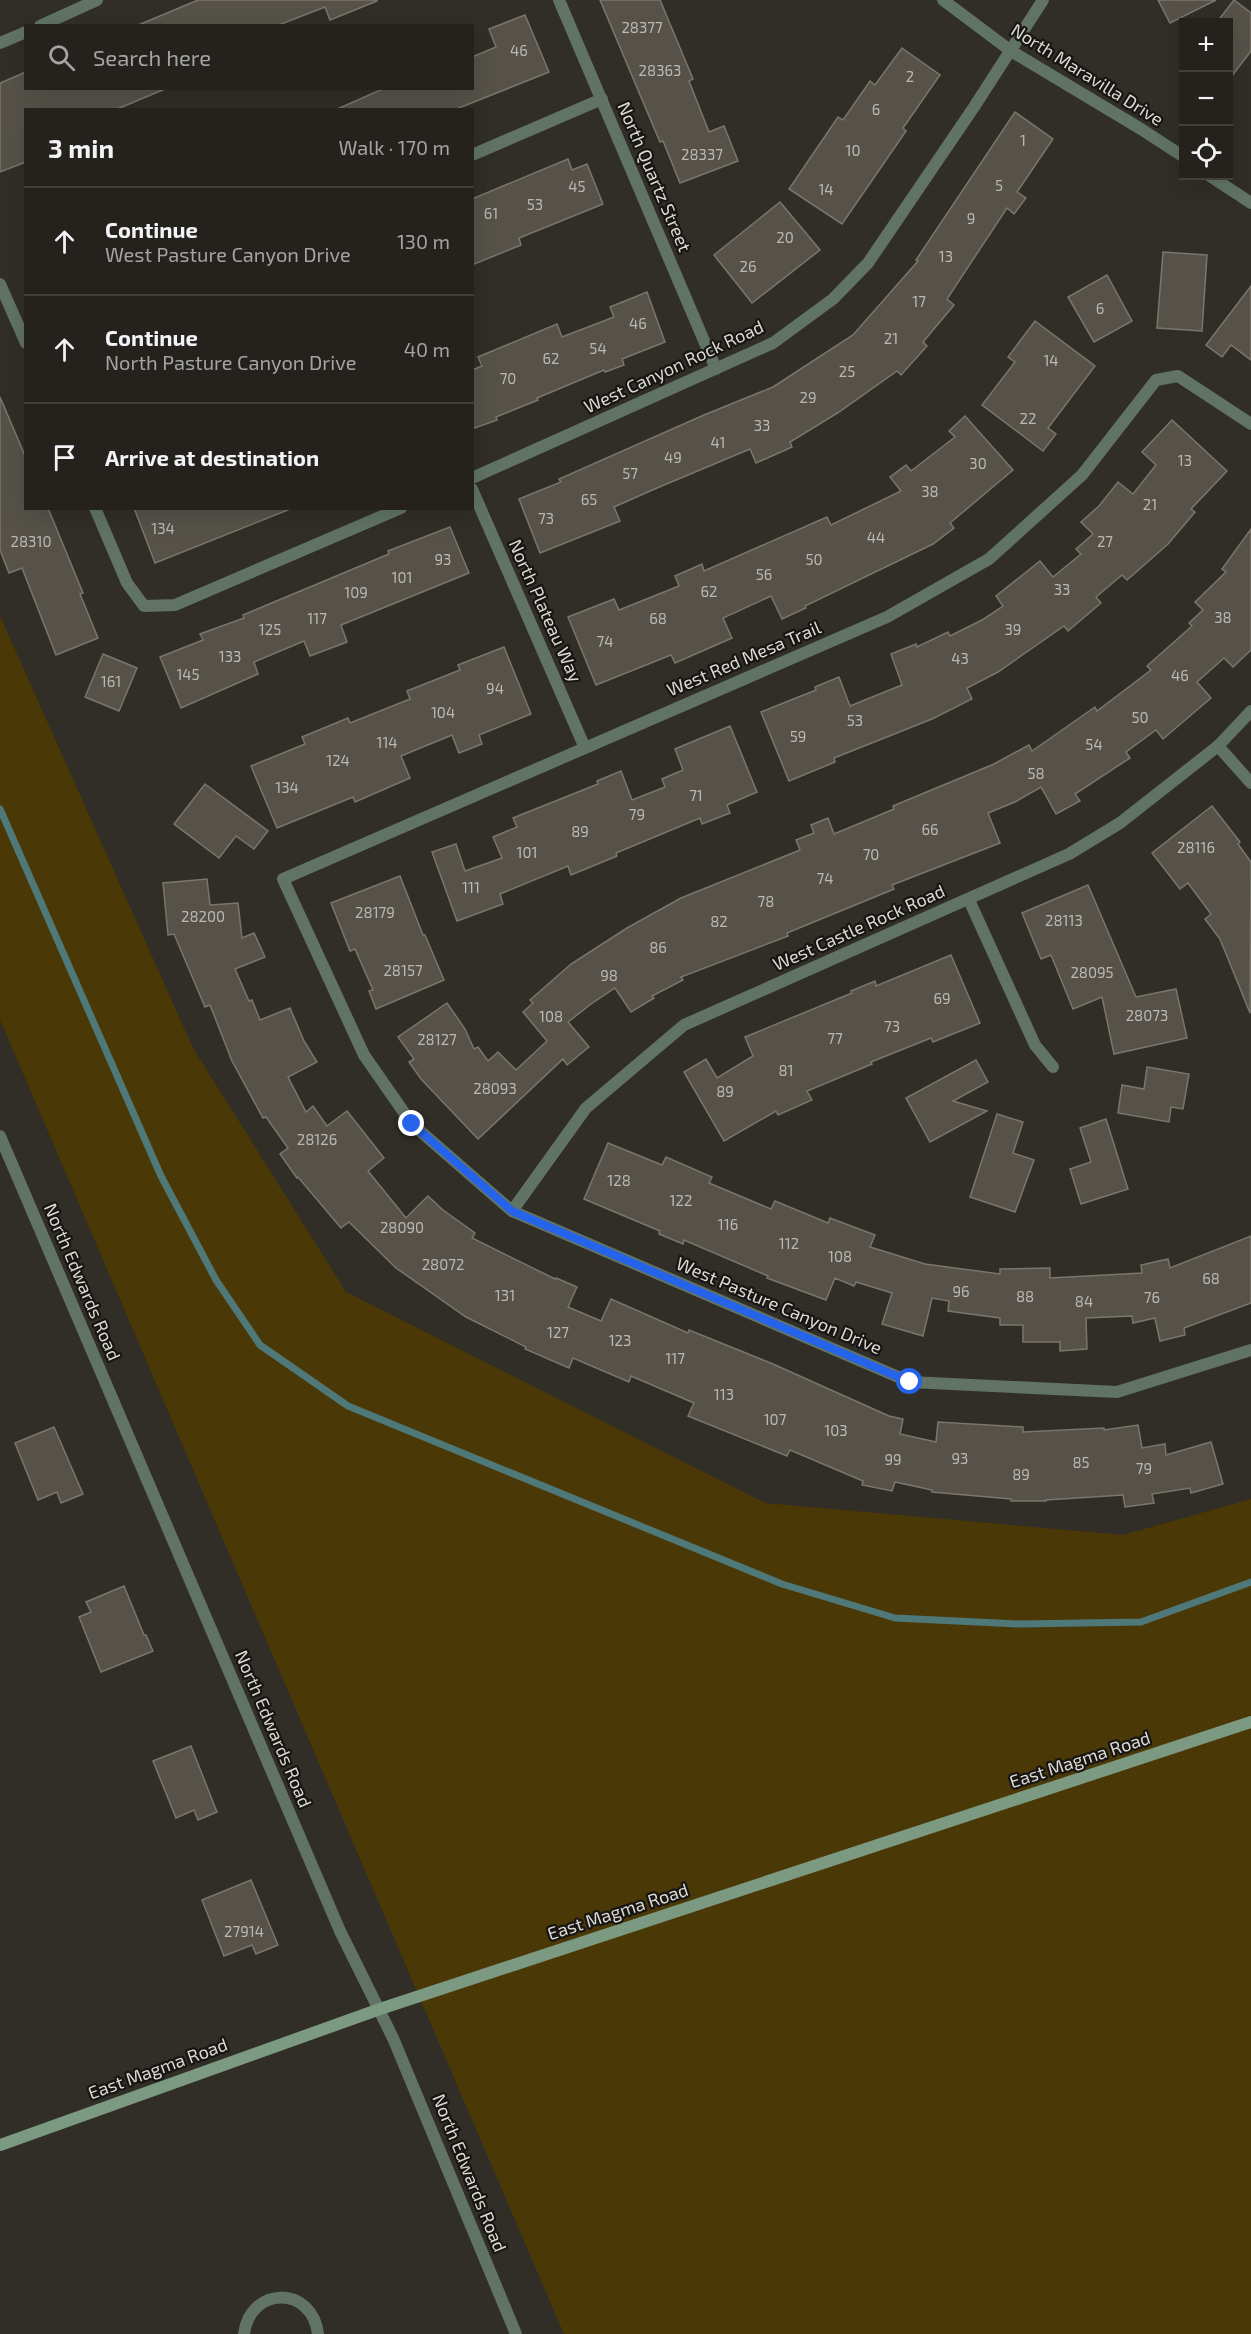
<!DOCTYPE html>
<meta charset="utf-8">
<style>
:root{--surface:#25221d;--page:#312f2a;--text:#f1f3f6;--muted:#a3a4a4;--line:#423f3b}
body{margin:0;font-family:"Exo 2",sans-serif;background:var(--page);color:var(--text)}
.controls{position:absolute;right:18px;top:18px;display:grid;overflow:hidden;border-radius:0px;box-shadow:0 6px 24px #0002}
.controls button{width:54px;height:54px;display:grid;place-items:center;padding:0;border:0;border-bottom:2px solid var(--line);background:var(--surface);color:var(--text);font:30px sans-serif}
.stop{position:absolute;width:18px;height:18px;margin:-14px;border:4px solid #2563eb;border-radius:50%;background:#fff}
.stop.end{background:#2563eb;border-color:#fff;box-shadow:0 2px 6px #0008}
.list{margin:0;padding:0;list-style:none}
h2{display:flex;justify-content:space-between;align-items:center;height:78px;margin:0;padding:0 24px;font-size:26px}
h2 small{font-size:20px;font-weight:400;color:var(--muted)}
.list li{display:grid;grid-template-columns:39px 1fr auto;gap:18px;align-items:center;box-sizing:border-box;height:108px;padding:0 24px;border-top:2px solid var(--line)}
.list b{display:block;font-size:22px;white-space:nowrap}
.list p{margin:0;font-size:20px;white-space:nowrap;color:var(--muted)}
.list em{font-size:20px;font-style:normal;color:var(--muted)}
.icon{flex:none;width:33px;height:33px;fill:none;stroke:currentColor;stroke-width:2;stroke-linecap:round;stroke-linejoin:round}
.map{position:relative;flex:none;width:1251px;height:2334px;overflow:hidden}
.search{position:absolute;background:var(--surface);box-shadow:0 6px 24px #0002;left:24px;top:24px;width:450px;height:66px;display:flex;align-items:center;gap:15px;box-sizing:border-box;padding:0 21px;border-radius:0px;color:var(--muted);font-size:22px}
.panel{position:absolute;background:var(--surface);box-shadow:0 6px 24px #0002;left:24px;top:108px;width:450px;height:402px;border-radius:0px}
.map>svg:first-child{display:block}
.green{fill:#4b3807}
.lines{fill:none;stroke-linecap:round;stroke-linejoin:round}
.stream{stroke:#4f7879;stroke-width:7}
.building{fill:#56524a;stroke:#7a766d;stroke-width:1.5}
.street{stroke:#607364;stroke-width:12}
.secondary{stroke:#7b9a81;stroke-width:12}
.route{stroke:#2563eb;stroke-width:8}
.labels{text-anchor:middle;stroke-width:4.5;stroke-linejoin:round;paint-order:stroke}
.number-label{font-size:15px;fill:#bbb8b3}
.street-label{font-size:18px;fill:#dddad6;stroke:#181613}
</style>
<div class="map">
<svg width="1251" height="2334" viewBox="0 0 1251 2334">
<rect width="100%" height="100%" fill="#312e27"/>
<!-- green -->
<path class="green" d="M0,616L193,1048L346,1292L765,1503L1123,1535L1251,1499V2334H564L0,1020Z"/>
<g class="lines">
<!-- stream -->
<path class="stream" d="M0,809L161,1176L216,1280L260,1345L348,1406L782,1584L895,1618L1020,1624L1141,1622L1251,1582"/>
</g>
<!-- building -->
<g class="building">
<path d="M198,0H377V1L330,20L325,7L276,26H136Z"/>
<path d="M600,0H660L693,79L689,81L709,132L724,126L738,161L680,183L663,141L660,142Z"/>
<path d="M1158,0H1216L1170,23Z"/>
<path d="M1234,0L1251,13V51L1228,81V22H1217Z"/>
<path d="M525,15L549,72L454,110H335L385,88H472V57L496,47L489,29Z"/>
<path d="M902,48L940,75L903,128L906,131L842,224L789,189L838,117L843,120L870,81L875,85Z"/>
<path d="M26,72V88L165,89L115,110H26V162L0,172V83Z"/>
<path d="M1015,112L1053,139L1017,192L1026,198L1014,214L1007,208L947,299L954,305L923,342L927,346L901,375L897,371L839,412L790,442L792,447L756,463L750,449L657,488L614,507L620,521L540,553L519,499L561,482L559,479L704,415L773,387L853,335L918,261L916,260Z"/>
<path d="M568,159L572,170L587,164L603,204L519,238L521,245L472,265V199Z"/>
<path d="M780,202L820,250L752,303L714,255Z"/>
<path d="M1163,252L1207,255L1202,331L1157,328Z"/>
<path d="M1107,275L1132,321L1094,342L1068,297Z"/>
<path d="M1251,286V360L1231,345L1222,357L1206,345Z"/>
<path d="M647,292L665,342L622,359L624,365L605,372L604,370L537,398L538,400L496,417L497,420L472,429V370L482,366L478,357L557,324L562,337L614,317L610,307Z"/>
<path d="M1035,321L1095,366L1048,428L1056,434L1043,451L982,405L1015,362L1008,357Z"/>
<path d="M0,397L26,458V508H48L83,593L80,594L98,638L56,655L22,568L9,573L0,550Z"/>
<path d="M965,416L1013,470L950,523L954,528L933,544L805,606L806,608L782,619L771,596L723,618L732,638L675,663L671,655L596,685L568,617L614,599L619,610L679,586L675,576L702,564L704,571L827,517L831,525L901,491L890,477L906,465L911,471L955,437L949,431Z"/>
<path d="M1172,420L1227,471L1191,509L1195,512L1168,544L1127,580L1122,575L1096,597L1101,603L1068,631L1064,626L998,672L967,688L972,699L932,719L834,758L835,762L789,781L761,712L816,690L815,687L839,677L850,706L902,685L891,654L916,644L917,647L948,632L950,636L982,620L1003,606L996,596L1040,561L1053,577L1081,554L1076,549L1093,534L1081,522L1099,506L1118,482L1133,494L1156,465L1142,452Z"/>
<path d="M134,508H288V510L155,563Z"/>
<path d="M450,527L469,573L341,625L347,642L310,656L304,641L254,662L258,674L181,708L160,657L203,640L200,634L244,618L243,615L389,554L388,551Z"/>
<path d="M1251,529V650L1233,667L1224,658L1197,682L1211,698L1163,739L1156,730L1126,752L1130,758L1075,794L1080,801L1056,814L1041,787L1015,802L988,813L1000,843L892,885L894,889L787,933L788,936L681,977L683,980L652,996L654,998L631,1012L615,988L591,1004L568,1022L589,1047L567,1065L563,1059L478,1139L421,1079L409,1062L414,1059L398,1037L447,1003L465,1029L474,1049L478,1047L488,1061L498,1052L516,1070L547,1041L523,1012L533,1003L530,1000L571,964L627,928L681,898L800,850L796,840L814,833L811,825L828,818L834,834L894,809L893,806L994,764L1029,745L1032,751L1095,707L1097,711L1151,670L1147,666L1192,626L1189,623L1203,610L1195,602L1226,572L1222,569Z"/>
<path d="M504,647L531,714L479,735L482,744L459,753L452,735L401,756L410,778L355,802L353,797L277,828L251,766L305,744L302,737L348,718L350,723L410,699L407,691L460,670L458,665Z"/>
<path d="M103,654L137,668L119,711L85,697Z"/>
<path d="M730,726L757,792L727,805L730,813L702,824L700,818L616,853L617,856L571,875L568,866L500,894L503,904L457,921L432,852L456,844L465,871L502,858L493,837L517,827L513,818L598,784L597,781L621,771L632,800L665,787L662,779L683,770L675,749Z"/>
<path d="M205,784L268,831L254,849L236,836L219,858L174,824Z"/>
<path d="M1212,806L1240,842L1238,844L1251,862L1250,1013L1220,939L1205,919L1211,914L1188,883L1180,889L1152,853Z"/>
<path d="M400,876L423,935H425L444,980L376,1009L369,991L373,990L355,949L350,951L331,903Z"/>
<path d="M207,879L210,905L238,903L242,938L254,933L265,957L235,969L249,1001L252,1000L260,1020L290,1008L304,1041L317,1062L288,1077L306,1112L313,1106L327,1126L347,1111L384,1158L368,1171L406,1218L428,1196L443,1210L475,1233L472,1238L555,1279L556,1278L577,1287L568,1307L601,1321L611,1299L688,1333L689,1330L773,1364L889,1416L903,1419L900,1434L936,1442L938,1422L1023,1427V1432L1104,1428V1430L1138,1425L1142,1448L1165,1444L1166,1455L1211,1442L1223,1484L1191,1493L1190,1488L1152,1494L1154,1503L1125,1507L1123,1495L1046,1500V1501H1011V1499L932,1492V1490L895,1482L892,1491L862,1485L863,1481L790,1450L787,1456L688,1416L694,1403L631,1376L629,1382L573,1358L569,1368L525,1349L526,1347L466,1317L396,1268L349,1222L341,1228L298,1177L297,1178L280,1154L288,1148L266,1117L263,1118L232,1061L210,1005L205,1007L174,934L168,935L163,883Z"/>
<path d="M1088,885L1136,997L1176,989L1187,1038L1114,1054L1102,997L1073,1009L1051,955L1041,959L1022,913Z"/>
<path d="M951,955L980,1023L933,1042L931,1038L871,1062L872,1064L807,1091L812,1100L778,1115L776,1111L724,1141L684,1072L706,1059L717,1078L753,1056L745,1037L852,993L851,991L875,981L876,986Z"/>
<path d="M976,1060L988,1082L953,1101L987,1111L930,1142L906,1098Z"/>
<path d="M1147,1067L1189,1074L1183,1109L1171,1107L1169,1122L1118,1113L1122,1085L1144,1089Z"/>
<path d="M997,1114L1023,1122L1013,1153L1034,1160L1015,1212L970,1197Z"/>
<path d="M1106,1119L1128,1189L1081,1204L1070,1169L1091,1162L1080,1128Z"/>
<path d="M608,1143L662,1165L666,1157L712,1177L709,1183L771,1209L775,1201L828,1223L830,1218L875,1235L870,1247L925,1264L1000,1274V1269L1050,1268V1278L1142,1273L1141,1265L1168,1259L1170,1268L1251,1236V1303L1184,1328L1185,1335L1160,1341L1155,1318L1133,1323L1132,1316L1086,1318L1087,1349L1060,1351V1342H1023V1325H1000V1318L948,1311L949,1301L932,1298L923,1336L882,1324L892,1293L856,1282L854,1286L835,1278L826,1300L767,1278L768,1276L684,1240L683,1244L659,1234L660,1231L584,1199Z"/>
<path d="M54,1427L83,1494L61,1503L57,1492L38,1500L15,1443Z"/>
<path d="M124,1586L144,1635H146L153,1651L101,1672L79,1617L91,1612L86,1602Z"/>
<path d="M191,1746L217,1812L198,1820L194,1810L176,1818L153,1761Z"/>
<path d="M251,1880L278,1945L256,1954L252,1945L224,1956L202,1900Z"/>
</g>
<g class="lines">
<!-- street -->
<g class="street">
<path d="M559,0L716,369"/>
<path d="M943,0L1011,51L1141,129L1184,157"/>
<path d="M40,26L97,0"/>
<path d="M0,43L26,32"/>
<path d="M472,155L602,99"/>
<path d="M1210,176L1251,203"/>
<path d="M0,284L26,343"/>
<path d="M1251,424L1178,376L1156,380L1082,475L989,559L887,617L283,879L364,1055L412,1124L512,1211L910,1382L1117,1392L1251,1350"/>
<path d="M472,478L773,343L833,299L868,263L974,107L1043,0"/>
<path d="M472,489L585,748"/>
<path d="M95,508L127,583L144,606L175,605L401,508"/>
<path d="M1218,746L1251,783"/>
<path d="M969,900L1035,1045L1053,1067"/>
<path d="M0,1136L340,1931L393,2038L516,2334"/>
<path d="M512,1211L586,1108L684,1025L1069,854L1120,823L1218,746L1251,711"/>
<path d="M244,2334C250,2286 312,2285 318,2334"/>
</g>
<!-- secondary -->
<path class="secondary" d="M0,2145L380,2009L1251,1722"/>
</g>
<g class="lines">
<!-- route -->
<path class="route" d="M412,1124L512,1211L910,1382"/>
</g>
<g class="labels">
<!-- number labels -->
<g class="number-label">
<text x="642" y="33">28377</text>
<text x="519" y="56">46</text>
<text x="660" y="76">28363</text>
<text x="910" y="82">2</text>
<text x="876" y="115">6</text>
<text x="1023" y="146">1</text>
<text x="853" y="156">10</text>
<text x="702" y="160">28337</text>
<text x="999" y="191">5</text>
<text x="577" y="192">45</text>
<text x="826" y="195">14</text>
<text x="535" y="210">53</text>
<text x="491" y="219">61</text>
<text x="971" y="224">9</text>
<text x="785" y="243">20</text>
<text x="946" y="262">13</text>
<text x="748" y="272">26</text>
<text x="919" y="307">17</text>
<text x="1100" y="314">6</text>
<text x="638" y="329">46</text>
<text x="891" y="344">21</text>
<text x="598" y="354">54</text>
<text x="551" y="364">62</text>
<text x="1051" y="366">14</text>
<text x="847" y="377">25</text>
<text x="508" y="384">70</text>
<text x="808" y="403">29</text>
<text x="1028" y="424">22</text>
<text x="762" y="431">33</text>
<text x="718" y="448">41</text>
<text x="673" y="463">49</text>
<text x="1185" y="466">13</text>
<text x="978" y="469">30</text>
<text x="630" y="479">57</text>
<text x="930" y="497">38</text>
<text x="589" y="505">65</text>
<text x="1150" y="510">21</text>
<text x="546" y="524">73</text>
<text x="163" y="534">134</text>
<text x="876" y="543">44</text>
<text x="31" y="547">28310</text>
<text x="1105" y="547">27</text>
<text x="443" y="565">93</text>
<text x="814" y="565">50</text>
<text x="764" y="580">56</text>
<text x="402" y="583">101</text>
<text x="1062" y="595">33</text>
<text x="709" y="597">62</text>
<text x="356" y="598">109</text>
<text x="1223" y="623">38</text>
<text x="317" y="624">117</text>
<text x="658" y="624">68</text>
<text x="270" y="635">125</text>
<text x="1013" y="635">39</text>
<text x="605" y="647">74</text>
<text x="230" y="662">133</text>
<text x="960" y="664">43</text>
<text x="188" y="680">145</text>
<text x="1180" y="681">46</text>
<text x="111" y="687">161</text>
<text x="495" y="694">94</text>
<text x="443" y="718">104</text>
<text x="1140" y="723">50</text>
<text x="855" y="726">53</text>
<text x="798" y="742">59</text>
<text x="387" y="748">114</text>
<text x="1094" y="750">54</text>
<text x="338" y="766">124</text>
<text x="1036" y="779">58</text>
<text x="287" y="793">134</text>
<text x="696" y="801">71</text>
<text x="637" y="820">79</text>
<text x="930" y="835">66</text>
<text x="580" y="837">89</text>
<text x="1196" y="853">28116</text>
<text x="527" y="858">101</text>
<text x="871" y="860">70</text>
<text x="825" y="884">74</text>
<text x="471" y="893">111</text>
<text x="766" y="907">78</text>
<text x="375" y="918">28179</text>
<text x="203" y="922">28200</text>
<text x="1064" y="926">28113</text>
<text x="719" y="927">82</text>
<text x="658" y="953">86</text>
<text x="403" y="976">28157</text>
<text x="1092" y="978">28095</text>
<text x="609" y="981">98</text>
<text x="942" y="1004">69</text>
<text x="1147" y="1021">28073</text>
<text x="551" y="1022">108</text>
<text x="892" y="1032">73</text>
<text x="835" y="1044">77</text>
<text x="437" y="1045">28127</text>
<text x="786" y="1076">81</text>
<text x="495" y="1094">28093</text>
<text x="725" y="1097">89</text>
<text x="317" y="1145">28126</text>
<text x="619" y="1186">128</text>
<text x="681" y="1206">122</text>
<text x="728" y="1230">116</text>
<text x="402" y="1233">28090</text>
<text x="789" y="1249">112</text>
<text x="840" y="1262">108</text>
<text x="443" y="1270">28072</text>
<text x="1211" y="1284">68</text>
<text x="961" y="1297">96</text>
<text x="505" y="1301">131</text>
<text x="1025" y="1302">88</text>
<text x="1152" y="1303">76</text>
<text x="1084" y="1307">84</text>
<text x="558" y="1338">127</text>
<text x="620" y="1346">123</text>
<text x="675" y="1364">117</text>
<text x="724" y="1400">113</text>
<text x="775" y="1425">107</text>
<text x="836" y="1436">103</text>
<text x="960" y="1464">93</text>
<text x="893" y="1465">99</text>
<text x="1081" y="1468">85</text>
<text x="1144" y="1474">79</text>
<text x="1021" y="1480">89</text>
<text x="244" y="1937">27914</text>
</g>
<!-- street labels -->
<g class="street-label">
<text transform="translate(1087 75) rotate(32)" y="6">North Maravilla Drive</text>
<text transform="translate(654 177) rotate(67)" y="6">North Quartz Street</text>
<text transform="translate(674 367) rotate(-25)" y="6">West Canyon Rock Road</text>
<text transform="translate(545 611) rotate(66)" y="6">North Plateau Way</text>
<text transform="translate(744 659) rotate(-23)" y="6">West Red Mesa Trail</text>
<text transform="translate(859 928) rotate(-24)" y="6">West Castle Rock Road</text>
<text transform="translate(82 1282) rotate(67)" y="6">North Edwards Road</text>
<text transform="translate(779 1306) rotate(23)" y="6">West Pasture Canyon Drive</text>
<text transform="translate(273 1729) rotate(67)" y="6">North Edwards Road</text>
<text transform="translate(1080 1760) rotate(-18)" y="6">East Magma Road</text>
<text transform="translate(618 1912) rotate(-18)" y="6">East Magma Road</text>
<text transform="translate(158 2069) rotate(-20)" y="6">East Magma Road</text>
<text transform="translate(469 2173) rotate(68)" y="6">North Edwards Road</text>
</g>
</g>
</svg>
<div class="controls">
<button>+</button>
<button>−</button>
<button><svg class="icon" aria-label="locate" viewBox="0 0 24 24"><circle cx="12" cy="12" r="6"/><path d="M12 2v4M12 18v4M2 12h4M18 12h4"/></svg></button>
</div>
<div class="stop" style="left:910px;top:1382px"></div>
<div class="stop end" style="left:412px;top:1124px"></div>
<div class="search"><svg class="icon" aria-label="search" viewBox="0 0 24 24"><circle cx="10" cy="10" r="6"/><path d="M15 15l6 6"/></svg>Search here</div>
<section class="panel">
<h2>3 min<small>Walk · 170 m</small></h2>
<ul class="list">
<li><svg class="icon" aria-label="ahead" viewBox="0 0 24 24"><path d="M12 20V5M6 11l6-6 6 6"/></svg><div><b>Continue</b><p>West Pasture Canyon Drive</p></div><em>130 m</em></li>
<li><svg class="icon" aria-label="ahead" viewBox="0 0 24 24"><path d="M12 20V5M6 11l6-6 6 6"/></svg><div><b>Continue</b><p>North Pasture Canyon Drive</p></div><em>40 m</em></li>
<li><svg class="icon" aria-label="arrive" viewBox="0 0 24 24"><path d="M6 21V4h12l-3 4 3 4H6"/></svg><div><b>Arrive at destination</b></div></li>
</ul>
</section>
</div>
